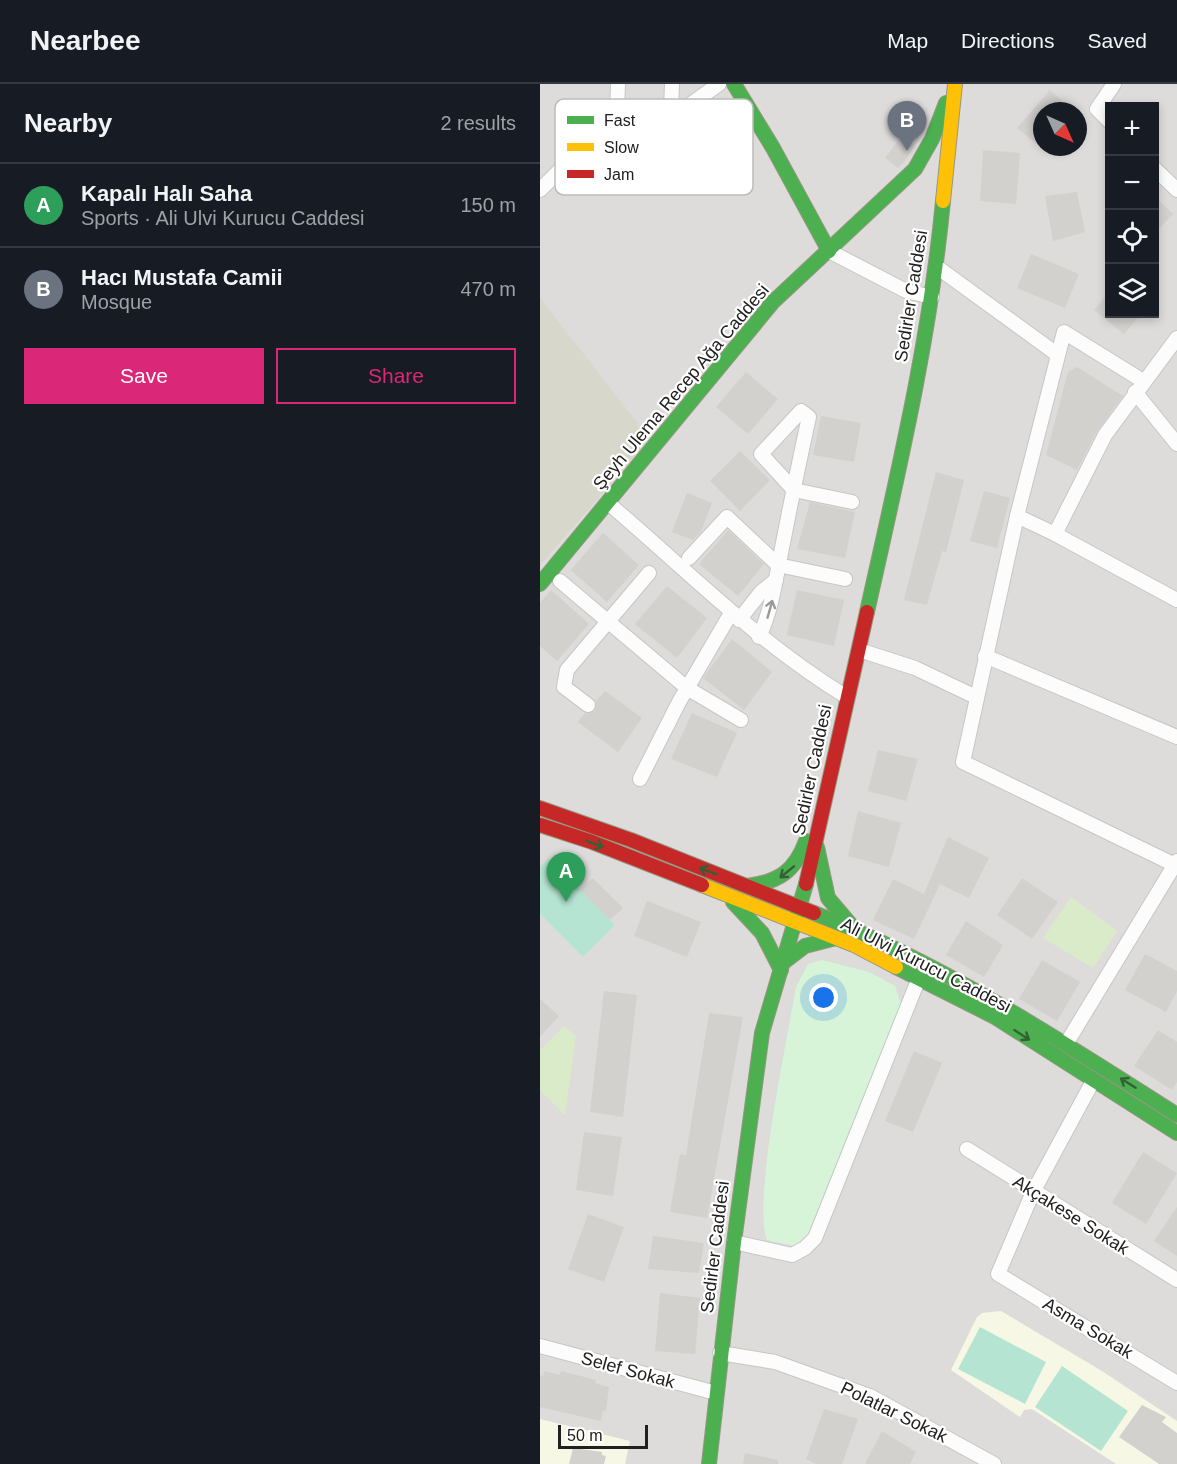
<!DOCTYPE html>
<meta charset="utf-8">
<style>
:root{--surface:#171b24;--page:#242831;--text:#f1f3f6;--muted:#9ea1a6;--line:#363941;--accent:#db2777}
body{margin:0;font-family:Arial,sans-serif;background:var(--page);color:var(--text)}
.controls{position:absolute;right:18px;top:18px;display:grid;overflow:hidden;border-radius:0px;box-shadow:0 3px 9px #0003}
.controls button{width:54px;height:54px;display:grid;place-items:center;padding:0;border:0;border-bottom:2px solid var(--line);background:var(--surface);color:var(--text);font:30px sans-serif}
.compass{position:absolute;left:493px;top:18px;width:54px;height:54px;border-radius:50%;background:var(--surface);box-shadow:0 3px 9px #0003;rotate:135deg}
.scale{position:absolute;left:18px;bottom:15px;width:90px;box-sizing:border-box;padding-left:6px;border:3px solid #202020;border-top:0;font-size:16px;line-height:21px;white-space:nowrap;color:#202020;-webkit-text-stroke:4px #fff;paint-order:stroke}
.you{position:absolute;left:284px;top:914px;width:21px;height:21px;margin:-15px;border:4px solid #fff;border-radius:50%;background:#1a73e8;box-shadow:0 0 0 9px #1a73e833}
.badge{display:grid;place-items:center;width:39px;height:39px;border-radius:50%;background:var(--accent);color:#fff;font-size:20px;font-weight:700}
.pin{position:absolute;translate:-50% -50px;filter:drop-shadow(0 2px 3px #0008)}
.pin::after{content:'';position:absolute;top:32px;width:21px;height:18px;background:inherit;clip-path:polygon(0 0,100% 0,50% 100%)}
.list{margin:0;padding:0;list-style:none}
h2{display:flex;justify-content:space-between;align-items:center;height:78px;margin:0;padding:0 24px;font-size:26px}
h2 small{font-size:20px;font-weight:400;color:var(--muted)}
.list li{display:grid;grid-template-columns:39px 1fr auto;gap:18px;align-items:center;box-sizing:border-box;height:84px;padding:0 24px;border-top:2px solid var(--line)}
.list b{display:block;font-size:22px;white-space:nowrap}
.list p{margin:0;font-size:20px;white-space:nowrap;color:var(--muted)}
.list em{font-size:20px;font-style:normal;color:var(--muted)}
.actions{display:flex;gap:12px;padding:18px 24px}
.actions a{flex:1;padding:14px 0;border:2px solid var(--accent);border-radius:0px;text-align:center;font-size:21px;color:var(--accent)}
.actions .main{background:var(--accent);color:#fff}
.icon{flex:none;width:33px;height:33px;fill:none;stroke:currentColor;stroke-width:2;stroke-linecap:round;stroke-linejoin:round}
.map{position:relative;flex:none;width:637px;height:1380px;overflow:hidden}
header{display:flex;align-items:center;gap:36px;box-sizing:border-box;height:84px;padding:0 30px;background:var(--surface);border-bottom:2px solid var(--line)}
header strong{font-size:28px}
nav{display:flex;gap:33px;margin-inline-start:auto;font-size:21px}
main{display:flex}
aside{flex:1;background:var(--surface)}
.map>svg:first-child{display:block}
.residential{fill:#dddcda;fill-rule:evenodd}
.education{fill:#f7f7e5}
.construction{fill:#d7d7cb}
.grass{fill:#daebc9}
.park{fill:#d7f4d8}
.pitch{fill:#b5e5d2}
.building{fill:#d2d1ce}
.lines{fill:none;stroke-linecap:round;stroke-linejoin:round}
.street-casing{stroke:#c7c6c5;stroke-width:16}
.fast-casing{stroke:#959880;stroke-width:16}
.slow-casing{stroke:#959880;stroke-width:16}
.jam-casing{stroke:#959880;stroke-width:16}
.street{stroke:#fcfcfc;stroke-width:14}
.fast{stroke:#4caf50;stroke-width:14}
.slow{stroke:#ffc107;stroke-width:14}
.jam{stroke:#c62828;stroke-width:14}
.oneway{stroke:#999}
.oneway2{stroke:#346036}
.labels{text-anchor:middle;stroke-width:4.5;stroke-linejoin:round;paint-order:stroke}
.street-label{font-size:18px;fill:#202020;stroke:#fff}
.key{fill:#fff;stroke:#bcbcbc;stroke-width:1.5}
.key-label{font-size:16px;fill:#202020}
</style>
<header>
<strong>Nearbee</strong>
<nav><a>Map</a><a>Directions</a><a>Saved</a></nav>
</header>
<main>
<aside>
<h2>Nearby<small>2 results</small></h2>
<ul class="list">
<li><span class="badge" style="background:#2e9e5b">A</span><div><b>Kapalı Halı Saha</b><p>Sports · Ali Ulvi Kurucu Caddesi</p></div><em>150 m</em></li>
<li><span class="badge" style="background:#6b7280">B</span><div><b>Hacı Mustafa Camii</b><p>Mosque</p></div><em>470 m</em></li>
</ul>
<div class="actions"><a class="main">Save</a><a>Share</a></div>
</aside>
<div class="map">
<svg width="637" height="1380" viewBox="0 0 637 1380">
<rect width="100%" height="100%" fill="#eeede9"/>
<!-- residential -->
<path class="residential" d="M0,0H637V1380H0ZM570,22H614V230H570ZM502,27H538V63H502Z"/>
<!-- education -->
<g class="education">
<path d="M461,1227L562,1287L637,1337V1380H576L492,1325L484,1326L480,1333L411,1286L437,1233L442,1229Z"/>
<path d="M0,1335L90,1357L85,1380H0Z"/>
</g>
<!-- construction -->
<path class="construction" d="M0,214L110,355L0,481Z"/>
<!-- grass -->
<g class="grass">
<path d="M531,813L577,847L553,884L503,854Z"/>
<path d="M24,942L36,952L25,1031L0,1006V966Z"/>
</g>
<!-- park -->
<path class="park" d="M282,876L329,888L355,902L361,920L270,1149L255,1162L227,1156C212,1118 248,952 256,903L268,880Z"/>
<!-- pitch -->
<g class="pitch">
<path d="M9,774L75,841L43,873L0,830V783Z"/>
<path d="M440,1243L506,1278L485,1320L418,1285Z"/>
<path d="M522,1282L588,1327L561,1367L495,1323Z"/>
</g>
<!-- building -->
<g class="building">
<path d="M510,6L533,27H502V64L477,44Z"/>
<path d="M367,45L379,54L365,77L358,84L345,74Z"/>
<path d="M443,66L480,69L476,120L440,117Z"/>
<path d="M537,108L545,148L513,157L505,112Z"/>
<path d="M615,113L633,130L615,149Z"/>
<path d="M491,170L539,190L525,224L477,204Z"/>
<path d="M570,207V230H601L584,250L554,226Z"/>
<path d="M537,283L583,312L557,347L537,386L506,371L528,288Z"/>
<path d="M206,288L238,315L208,350L176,323Z"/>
<path d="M281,332L321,339L314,378L273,371Z"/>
<path d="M200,367L230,396L200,427L170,397Z"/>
<path d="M396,388L424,396L406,468L402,467L387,521L364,516Z"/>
<path d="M444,407L470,414L457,464L430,457Z"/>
<path d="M147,409L172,419L161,448L153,456L132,448Z"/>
<path d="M270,418L315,428L305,474L257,465Z"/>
<path d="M188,446L224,480L198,512L159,480Z"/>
<path d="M63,449L99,481L67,518L31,486Z"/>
<path d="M127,502L167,534L137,574L95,540Z"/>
<path d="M11,506L49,540L17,577L0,562V519Z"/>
<path d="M257,506L304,516L294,562L247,551Z"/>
<path d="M192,555L232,588L204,626L163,594Z"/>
<path d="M65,607L102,634L78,668L38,638L45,629L55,627L56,617Z"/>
<path d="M152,629L197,649L177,693L131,675Z"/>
<path d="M338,666L378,675L366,717L328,707Z"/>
<path d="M318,727L361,739L349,783L308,772Z"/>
<path d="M408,753L449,774L429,814L400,800L374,855L333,836L353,795L384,810Z"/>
<path d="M53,794L83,824L70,836L40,806Z"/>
<path d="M482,794L518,818L492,855L457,831Z"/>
<path d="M107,817L161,838L147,873L94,852Z"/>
<path d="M426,837L463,861L444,893L406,871Z"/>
<path d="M605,870L637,887V907L626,928L585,906Z"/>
<path d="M502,876L540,898L517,937L479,915Z"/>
<path d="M64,907L97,911L83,1033L50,1028Z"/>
<path d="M0,915L19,932L0,953Z"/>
<path d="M169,929L203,933L167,1134L130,1128L140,1070L146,1071Z"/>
<path d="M618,946L637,958V998L632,1006L594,982Z"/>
<path d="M374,967L402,979L373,1048L345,1037Z"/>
<path d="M44,1048L82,1053L73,1112L36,1106Z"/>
<path d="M603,1068L637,1089L606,1140L572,1119Z"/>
<path d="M637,1123V1172L614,1157Z"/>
<path d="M48,1130L84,1143L64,1198L28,1185Z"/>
<path d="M113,1152L164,1159L159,1189L108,1185Z"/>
<path d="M120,1209L160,1214L155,1270L115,1267Z"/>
<path d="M4,1287L20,1291L21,1287L56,1296L55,1299L69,1303L66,1327L63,1326L61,1337L0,1323V1291L3,1292Z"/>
<path d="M602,1321L626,1333L622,1338L637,1349V1380H619L579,1353Z"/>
<path d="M284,1325L318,1335L302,1380H276L266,1375Z"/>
<path d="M342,1347L376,1368L370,1380H325Z"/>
<path d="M33,1364L62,1368V1371L66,1372L64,1380H29Z"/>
<path d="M205,1369L238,1376V1380H203Z"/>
</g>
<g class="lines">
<!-- street casing -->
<g class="street-casing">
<g id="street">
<path d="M131,26L132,0"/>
<path d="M77,29L144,25L179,0"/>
<path d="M570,38L557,25L574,0"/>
<path d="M614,84L637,106"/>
<path d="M0,106L77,29L78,0"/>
<path d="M289,167L366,207L392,213"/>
<path d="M397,183L518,271"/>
<path d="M603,297L524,248L477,432L423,678L637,782"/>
<path d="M595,308L637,360"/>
<path d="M68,419C147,486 218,559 307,613"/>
<path d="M477,432L515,450L637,516"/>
<path d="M515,450L565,351L637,254"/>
<path d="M149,474L187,433L238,481L305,495"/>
<path d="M20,497L147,604L201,636"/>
<path d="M199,536L221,508L236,496"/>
<path d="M219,553C232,525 235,498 241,469C250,423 259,378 269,333L261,327L221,370L254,406L312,418"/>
<path d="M319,566L375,584L436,613"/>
<path d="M445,572L637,653"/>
<path d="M48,621L24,603L27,586L109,489"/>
<path d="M100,695L139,618L191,529"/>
<path d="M526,960L637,777"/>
<path d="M553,997L493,1108L458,1190L637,1299"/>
<path d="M427,1065L637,1196"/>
<path d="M194,1158L252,1171L265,1164L275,1154L379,894"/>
<path d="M0,1262L176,1309"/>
<path d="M180,1269L235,1278L330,1312L454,1380"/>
</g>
</g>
<!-- fast casing -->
<g class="fast-casing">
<g id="fast">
<path d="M194,0L233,64L289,167"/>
<path d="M0,500L233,218L375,85L392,55L406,19"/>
<path d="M327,528C357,393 390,256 403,117"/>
<path d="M277,763L288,814L311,841"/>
<path d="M207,802C239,798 255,787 266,757"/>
<path d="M193,818L222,849L241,886"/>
<path d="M274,829C403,880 520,956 637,1031"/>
<path d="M244,878L265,862L296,854"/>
<path d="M356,883L455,933L637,1049"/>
<path d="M169,1380L194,1158L222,949L266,800"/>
</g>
</g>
<!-- slow casing -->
<g class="slow-casing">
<g id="slow">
<path d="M403,117L415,0"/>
<path d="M162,801L314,861L356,883"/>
</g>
</g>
<!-- jam casing -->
<g class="jam-casing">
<g id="jam">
<path d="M0,724L91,756L274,829"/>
<path d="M0,741L52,758L162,801"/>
<path d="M266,800L327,528"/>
</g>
</g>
<!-- street -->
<use href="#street" class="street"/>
<!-- fast -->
<use href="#fast" class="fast"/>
<!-- slow -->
<use href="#slow" class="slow"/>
<!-- jam -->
<use href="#jam" class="jam"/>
</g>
<!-- one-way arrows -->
<defs><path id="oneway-shaft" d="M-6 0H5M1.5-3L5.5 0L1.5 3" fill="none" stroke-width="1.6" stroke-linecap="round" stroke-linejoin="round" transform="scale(1.5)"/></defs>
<use class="oneway" href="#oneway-shaft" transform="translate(230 525) rotate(-74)"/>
<g class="oneway2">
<use href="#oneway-shaft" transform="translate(55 760) rotate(21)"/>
<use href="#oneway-shaft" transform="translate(168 787) rotate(-158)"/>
<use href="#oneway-shaft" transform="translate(247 788) rotate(141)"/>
<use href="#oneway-shaft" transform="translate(482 951) rotate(33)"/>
<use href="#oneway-shaft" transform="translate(588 999) rotate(-148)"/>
</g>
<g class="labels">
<!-- street labels -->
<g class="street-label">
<text transform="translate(371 212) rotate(-81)" y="6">Sedirler Caddesi</text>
<text transform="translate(141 303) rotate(-50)" y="6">Şeyh Ulema Recep Ağa Caddesi</text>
<text transform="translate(272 686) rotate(-78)" y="6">Sedirler Caddesi</text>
<text transform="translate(386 881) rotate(27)" y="6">Ali Ulvi Kurucu Caddesi</text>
<text transform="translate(531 1131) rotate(32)" y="6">Akçakese Sokak</text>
<text transform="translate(175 1163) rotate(-83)" y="6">Sedirler Caddesi</text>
<text transform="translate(548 1244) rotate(31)" y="6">Asma Sokak</text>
<text transform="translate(88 1286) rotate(15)" y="6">Selef Sokak</text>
<text transform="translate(354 1328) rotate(26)" y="6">Polatlar Sokak</text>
</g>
</g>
<!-- legend -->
<rect x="15" y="15" width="198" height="96" rx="9" class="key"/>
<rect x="27" y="32" width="27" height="8" fill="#4caf50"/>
<rect x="27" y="59" width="27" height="8" fill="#ffc107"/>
<rect x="27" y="86" width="27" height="8" fill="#c62828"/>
<g class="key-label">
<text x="64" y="42">Fast</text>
<text x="64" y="69">Slow</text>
<text x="64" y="96">Jam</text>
</g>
</svg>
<div class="controls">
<button>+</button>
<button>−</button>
<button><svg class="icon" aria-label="locate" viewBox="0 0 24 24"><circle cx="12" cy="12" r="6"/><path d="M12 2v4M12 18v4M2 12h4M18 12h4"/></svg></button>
<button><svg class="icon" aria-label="layers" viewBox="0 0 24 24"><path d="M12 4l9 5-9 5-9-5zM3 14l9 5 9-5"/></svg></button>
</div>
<svg class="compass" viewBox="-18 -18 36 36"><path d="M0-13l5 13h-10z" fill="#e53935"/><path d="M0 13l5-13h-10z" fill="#9ea1a6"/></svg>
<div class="scale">50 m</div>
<div class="you"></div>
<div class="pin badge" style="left:26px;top:818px;background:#2e9e5b">A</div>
<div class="pin badge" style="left:367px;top:67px;background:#6b7280">B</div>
</div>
</main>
